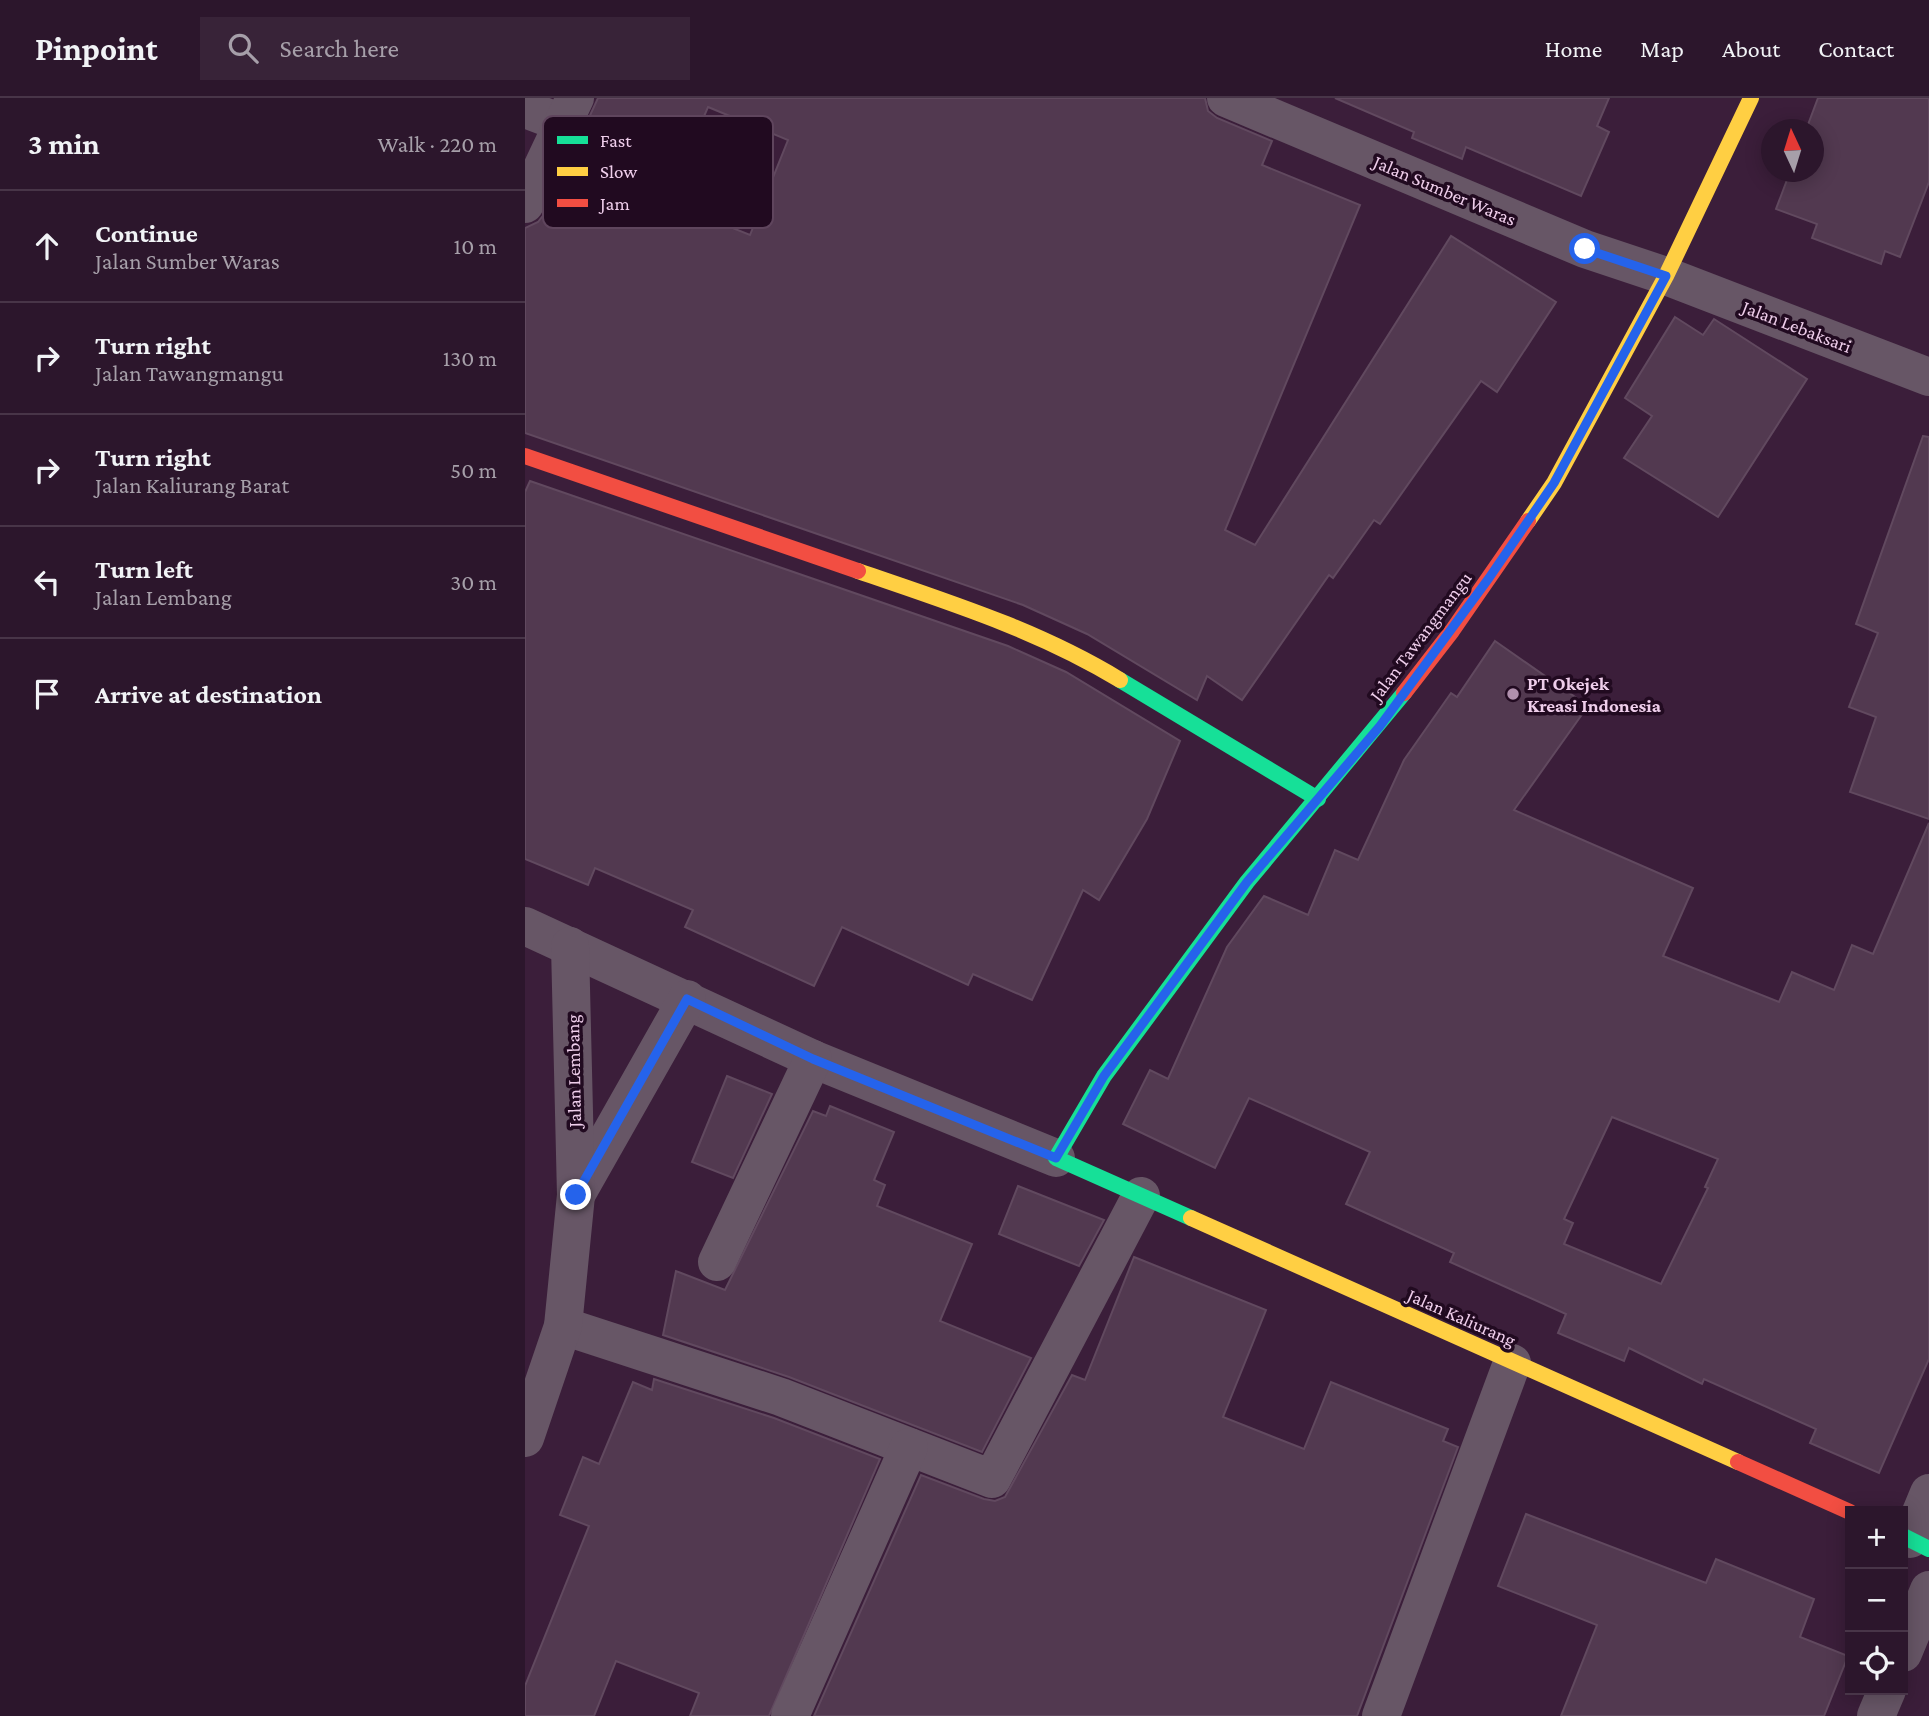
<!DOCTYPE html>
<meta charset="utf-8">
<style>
:root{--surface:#2c162c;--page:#382338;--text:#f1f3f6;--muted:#a69fa9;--line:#483548}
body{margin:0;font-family:"Crimson Pro",serif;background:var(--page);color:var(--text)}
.controls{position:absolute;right:21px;bottom:21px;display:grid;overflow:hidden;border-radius:0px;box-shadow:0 4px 18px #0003}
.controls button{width:63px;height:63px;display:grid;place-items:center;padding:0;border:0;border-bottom:2px solid var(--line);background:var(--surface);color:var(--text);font:35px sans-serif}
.compass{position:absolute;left:1236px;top:21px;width:63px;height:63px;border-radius:50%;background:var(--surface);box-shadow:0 4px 18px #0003;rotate:356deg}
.stop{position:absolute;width:21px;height:21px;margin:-16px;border:5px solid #2563eb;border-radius:50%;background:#fff}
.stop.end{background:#2563eb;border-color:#fff;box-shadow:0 2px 7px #0008}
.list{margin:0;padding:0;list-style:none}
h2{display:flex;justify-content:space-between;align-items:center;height:91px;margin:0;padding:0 28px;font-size:30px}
h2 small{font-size:23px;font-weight:400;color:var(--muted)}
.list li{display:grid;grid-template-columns:46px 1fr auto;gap:21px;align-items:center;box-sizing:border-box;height:112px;padding:0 28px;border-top:2px solid var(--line)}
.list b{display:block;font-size:26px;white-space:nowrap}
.list p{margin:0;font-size:23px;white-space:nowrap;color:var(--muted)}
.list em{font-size:23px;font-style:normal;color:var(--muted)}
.icon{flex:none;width:38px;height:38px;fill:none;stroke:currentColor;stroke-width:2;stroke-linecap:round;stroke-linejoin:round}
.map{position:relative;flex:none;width:1404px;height:1618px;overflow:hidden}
header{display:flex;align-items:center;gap:42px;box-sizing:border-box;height:98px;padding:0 35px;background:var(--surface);border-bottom:2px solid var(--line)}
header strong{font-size:33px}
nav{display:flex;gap:38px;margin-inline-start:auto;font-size:24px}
.search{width:490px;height:63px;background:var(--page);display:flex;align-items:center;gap:18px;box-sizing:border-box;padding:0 24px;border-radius:0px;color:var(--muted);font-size:26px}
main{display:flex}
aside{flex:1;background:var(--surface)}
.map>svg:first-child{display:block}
.building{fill:#523950;stroke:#61495f;stroke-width:2;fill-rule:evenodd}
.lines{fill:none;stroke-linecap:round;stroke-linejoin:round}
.street{stroke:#675666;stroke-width:38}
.fast{stroke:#16e098;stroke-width:16}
.slow{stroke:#ffcf43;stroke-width:16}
.jam{stroke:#f24e42;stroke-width:16}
.route{stroke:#2563eb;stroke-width:9}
.poi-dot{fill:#b090ad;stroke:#210a20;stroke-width:2.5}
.labels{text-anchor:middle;stroke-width:7;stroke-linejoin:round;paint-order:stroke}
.street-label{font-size:19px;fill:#efceeb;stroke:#210a20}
.poi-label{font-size:19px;font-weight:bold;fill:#efceeb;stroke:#210a20;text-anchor:start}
.key{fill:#210a20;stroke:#5f455d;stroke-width:2}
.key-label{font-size:19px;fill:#efceeb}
</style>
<header>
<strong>Pinpoint</strong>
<div class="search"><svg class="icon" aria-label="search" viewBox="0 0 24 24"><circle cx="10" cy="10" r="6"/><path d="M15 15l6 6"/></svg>Search here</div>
<nav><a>Home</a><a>Map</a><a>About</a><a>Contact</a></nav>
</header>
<main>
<aside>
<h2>3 min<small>Walk · 220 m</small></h2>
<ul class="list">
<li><svg class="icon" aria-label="ahead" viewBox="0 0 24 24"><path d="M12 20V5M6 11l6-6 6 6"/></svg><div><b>Continue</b><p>Jalan Sumber Waras</p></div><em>10 m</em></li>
<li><svg class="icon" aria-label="right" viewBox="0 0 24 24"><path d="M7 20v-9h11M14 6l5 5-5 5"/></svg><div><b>Turn right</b><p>Jalan Tawangmangu</p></div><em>130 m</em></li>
<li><svg class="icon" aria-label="right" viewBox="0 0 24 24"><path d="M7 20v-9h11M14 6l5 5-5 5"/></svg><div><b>Turn right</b><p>Jalan Kaliurang Barat</p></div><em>50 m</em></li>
<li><svg class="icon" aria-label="left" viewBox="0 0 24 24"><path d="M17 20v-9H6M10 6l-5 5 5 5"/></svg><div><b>Turn left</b><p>Jalan Lembang</p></div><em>30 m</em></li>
<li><svg class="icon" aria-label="arrive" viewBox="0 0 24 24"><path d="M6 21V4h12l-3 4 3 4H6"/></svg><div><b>Arrive at destination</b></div></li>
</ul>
</aside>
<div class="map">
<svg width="1404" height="1618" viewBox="0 0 1404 1618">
<rect width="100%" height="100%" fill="#3b1e3a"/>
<!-- building -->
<g class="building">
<path d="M73,0H680L683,13L692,20L747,43L737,67L835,107L700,432L730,447L926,138L1031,204L972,294L956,283L855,426L849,422L808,480L804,477L717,602L682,578L672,602L562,536L498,507L0,335V130L13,124L20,115ZM183,9L263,42L225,137L142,104Z"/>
<path d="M810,0H1084L1072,28L1084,34L1056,98L941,49L937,61L887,40L889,34Z"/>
<path d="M1293,0H1404V84L1375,159L1360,153L1356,166L1287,140L1292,126L1251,111L1265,74H1289V32H1281Z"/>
<path d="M1150,219L1178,237L1189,221L1282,281L1193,419L1099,360L1127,318L1100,300Z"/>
<path d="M1398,338L1404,339V721L1325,694L1351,619L1324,609L1353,535L1331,526Z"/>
<path d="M5,383L483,548L541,574L655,643L622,721L574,802L558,792L507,902L448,876L443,887L317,829L289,888L160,829L168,812L70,770L63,787L0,761V394Z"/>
<path d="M970,543L1063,608L989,712L1168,790L1138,858L1254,904L1267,874L1309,892L1327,847L1348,856L1404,725V1261L1354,1375L1285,1345L1291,1331L1179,1281L1177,1286L1104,1250L1099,1263L1033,1235L1041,1216L925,1164L929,1155L821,1106L845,1054L724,1000L690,1070L598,1026L625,972L643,981L702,849L739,798L783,817L810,752L833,762L879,662L926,595L932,599ZM1087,1019L1193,1061L1180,1089L1183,1090L1136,1186L1039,1146L1048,1125L1039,1121Z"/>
<path d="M202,978L247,996L208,1080L167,1064Z"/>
<path d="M305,1008L369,1034L349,1082L360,1087L352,1108L447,1146L415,1223L506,1260L457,1354L264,1279L138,1237L151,1173L200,1192L288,1013L301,1018Z"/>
<path d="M493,1088L579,1122L554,1168L474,1136Z"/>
<path d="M609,1159L741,1212L698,1319L779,1351L806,1284L923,1331L918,1343L933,1349L832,1618H289L396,1377L459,1401L470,1403L480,1399L547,1277L560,1282Z"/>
<path d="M129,1281L249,1320L355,1361L244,1618H165L174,1595L91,1563L69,1618H0V1588L64,1428L35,1417L58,1359L74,1366L108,1284L127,1292Z"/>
<path d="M1001,1416L1181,1485L1191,1461L1289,1501L1275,1539L1323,1558L1299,1618H1036L1072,1527L973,1488Z"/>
</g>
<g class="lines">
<!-- street -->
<g class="street">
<path d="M701,0L1060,151L1141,178L1404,279"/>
<path d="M0,11L37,25"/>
<path d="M0,106L50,0"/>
<path d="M0,828L288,961L531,1060"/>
<path d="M51,1097L162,901"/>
<path d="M192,1164L288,961"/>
<path d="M38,1228L256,1299L467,1381L616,1098"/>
<path d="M0,1340L38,1228L51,1097L45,848"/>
<path d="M1385,1441L1404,1395"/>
<path d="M1378,1555L1404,1492"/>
<path d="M265,1618L384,1349"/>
<path d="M856,1618L987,1265"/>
<path d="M1351,1618L1362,1592"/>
</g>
<!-- fast -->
<g class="fast">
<path d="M595,582L793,701"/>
<path d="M666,1120L531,1060L579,978L722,784L879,595"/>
<path d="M1378,1438L1404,1451"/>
</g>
<!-- slow -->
<g class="slow">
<path d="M1003,423L1029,385L1141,178L1226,0"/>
<path d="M333,473C423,504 513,532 595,582"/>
<path d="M666,1120L1213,1364"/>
</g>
<!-- jam -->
<g class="jam">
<path d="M0,358L333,473"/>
<path d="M879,595L927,533L1003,423"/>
<path d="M1213,1364L1325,1414"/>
</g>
</g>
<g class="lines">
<!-- route -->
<path class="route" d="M51,1097L162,901L288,961L531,1060L579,978L722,784L855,628L964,480L1029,385L1141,178L1060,151"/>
</g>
<!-- markers -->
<circle class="poi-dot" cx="988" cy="596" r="7"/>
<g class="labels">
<!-- street labels -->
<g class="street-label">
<text transform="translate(920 92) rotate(23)" y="7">Jalan Sumber Waras</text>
<text transform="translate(1272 228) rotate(21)" y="7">Jalan Lebaksari</text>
<text transform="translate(895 538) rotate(-53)" y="7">Jalan Tawangmangu</text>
<text transform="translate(48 973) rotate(-91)" y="7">Jalan Lembang</text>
<text transform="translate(937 1219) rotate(24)" y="7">Jalan Kaliurang</text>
</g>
<!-- poi labels -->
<g class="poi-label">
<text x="1002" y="592">PT Okejek<tspan x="1002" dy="22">Kreasi Indonesia</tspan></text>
</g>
</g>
<!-- legend -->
<rect x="18" y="18" width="230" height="112" rx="10" class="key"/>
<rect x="32" y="38" width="31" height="8" fill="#16e098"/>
<rect x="32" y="69" width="31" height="9" fill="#ffcf43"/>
<rect x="32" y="101" width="31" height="8" fill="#f24e42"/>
<g class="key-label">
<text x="75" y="49">Fast</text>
<text x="75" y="80">Slow</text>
<text x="75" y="112">Jam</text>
</g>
</svg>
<div class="controls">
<button>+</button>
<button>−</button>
<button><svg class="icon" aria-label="locate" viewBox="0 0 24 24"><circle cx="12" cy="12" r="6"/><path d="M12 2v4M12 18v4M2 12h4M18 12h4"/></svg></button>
</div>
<svg class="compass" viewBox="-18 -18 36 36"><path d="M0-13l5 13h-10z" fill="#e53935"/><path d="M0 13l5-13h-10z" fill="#a69fa9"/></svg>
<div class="stop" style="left:1060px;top:151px"></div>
<div class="stop end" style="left:51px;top:1097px"></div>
</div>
</main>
